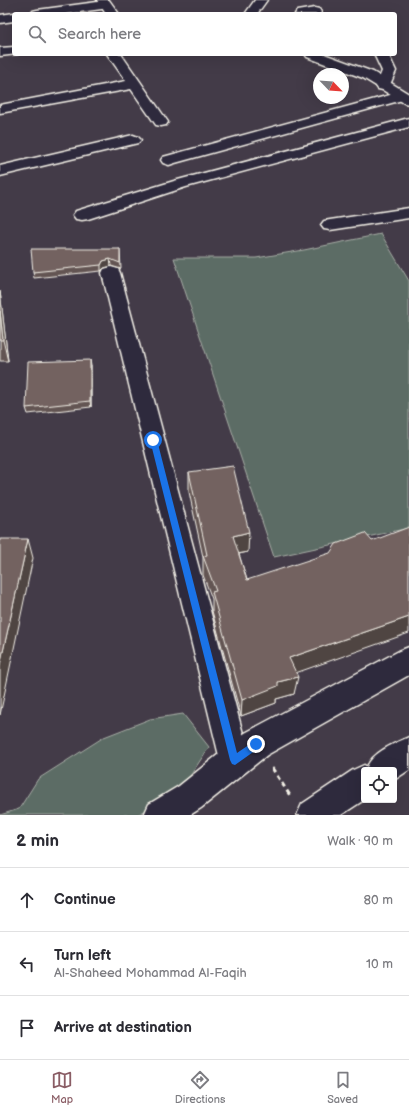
<!DOCTYPE html>
<meta charset="utf-8">
<style>
:root{--surface:#fff;--page:#f2f2f3;--text:#2b2b33;--muted:#7c7c81;--line:#e1e1e2;--accent:#8a5d65}
body{margin:0;font-family:"Balsamiq Sans",sans-serif;background:var(--page);color:var(--text)}
.controls{position:absolute;right:12px;bottom:12px;display:grid;overflow:hidden;border-radius:4px;box-shadow:0 4px 16px #0002}
.controls button{width:36px;height:36px;display:grid;place-items:center;padding:0;border:0;border-bottom:1px solid var(--line);background:var(--surface);color:var(--text);font:20px sans-serif}
.compass{position:absolute;left:313px;top:68px;width:36px;height:36px;border-radius:50%;background:var(--surface);box-shadow:0 4px 16px #0002;rotate:115deg}
.stop{position:absolute;width:12px;height:12px;margin:-9px;border:3px solid #1a73e8;border-radius:50%;background:#fff}
.stop.end{background:#1a73e8;border-color:#fff;box-shadow:0 1px 4px #0008}
.list{margin:0;padding:0;list-style:none}
h2{display:flex;justify-content:space-between;align-items:center;height:52px;margin:0;padding:0 16px;font-size:17px}
h2 small{font-size:13px;font-weight:400;color:var(--muted)}
.list li{display:grid;grid-template-columns:26px 1fr auto;gap:12px;align-items:center;box-sizing:border-box;height:64px;padding:0 16px;border-top:1px solid var(--line)}
.list b{display:block;font-size:15px;white-space:nowrap}
.list p{margin:0;font-size:13px;white-space:nowrap;color:var(--muted)}
.list em{font-size:13px;font-style:normal;color:var(--muted)}
.icon{flex:none;width:22px;height:22px;fill:none;stroke:currentColor;stroke-width:2;stroke-linecap:round;stroke-linejoin:round}
.map{position:relative;flex:none;width:409px;height:815px;overflow:hidden}
.search{position:absolute;background:var(--surface);box-shadow:0 4px 16px #0002;left:12px;right:12px;top:12px;height:44px;display:flex;align-items:center;gap:10px;box-sizing:border-box;padding:0 14px;border-radius:4px;color:var(--muted);font-size:15px}
.sheet{height:244px;background:var(--surface)}
nav{display:flex;justify-content:space-around;align-items:center;box-sizing:border-box;height:56px;border-top:1px solid var(--line);background:var(--surface);font-size:11px;color:var(--muted)}
nav a{display:grid;justify-items:center;gap:2px}
nav .on{color:var(--accent)}
.map>svg:first-child{display:block}
.green{fill:#5b6c65;stroke:#a8aea6}
.lines{fill:none;stroke-linecap:round;stroke-linejoin:round}
.street-casing{stroke:#f4f1e8;stroke-width:3}
.secondary-casing{stroke:#f4f1e8;stroke-width:3}
.primary-casing{stroke:#f4f1e8;stroke-width:3}
.path{stroke:#f4f1e8;stroke-width:3;stroke-dasharray:5 4;stroke-linecap:butt}
.street{fill:#2f2a3d;fill-rule:evenodd}
.secondary{fill:#2f2a3d;fill-rule:evenodd}
.primary{fill:#2f2a3d;fill-rule:evenodd}
.wall{fill:#635453;stroke:#f4f1e8}
.shaded-wall{fill:#504543;stroke:#f4f1e8}
.building{fill:#736260;stroke:#f4f1e8}
.route{fill:#1a73e8}
</style>
<div class="map">
<svg width="409" height="815" viewBox="0 0 409 815">
<rect width="100%" height="100%" fill="#433b48"/>
<filter id="ink" filterUnits="userSpaceOnUse"><feTurbulence type="fractalNoise" baseFrequency=".025" numOctaves="2"/><feDisplacementMap in="SourceGraphic" scale="8" xChannelSelector="R" yChannelSelector="G"/><feConvolveMatrix kernelMatrix="1 2 1 2 8 2 1 2 1" color-interpolation-filters="sRGB"/></filter>
<g filter="url(#ink)">
<!-- green -->
<g class="green">
<path d="M381,234L409,281V528L274,557L174,258H256L304,250Z"/>
<path d="M183,714L209,747L179,793L137,815H0L19,809L38,779L104,737L150,719Z"/>
</g>
<g class="lines">
<!-- street casing -->
<g class="street-casing">
<g id="street">
<path d="M255,0H267L257,14H245Z"/>
<path d="M105,1L109,2L111,5L109,8L65,14H31L33,11L37,10Z"/>
<path d="M315,8L319,9L321,12L320,14H295L297,11Z"/>
<path d="M14,13L17,14H14V21L0,23V15Z"/>
<path d="M14,47V54H18L0,56V48Z"/>
<path d="M107,54H121L168,122L166,125L161,126L156,125L131,89L0,113V105L126,81Z"/>
<path d="M374,54H388L396,71L388,89L383,90L378,89L376,86L382,71Z"/>
<path d="M401,92L406,93L408,96L406,99L175,163L169,165L163,163L161,160L163,157Z"/>
<path d="M409,118V127L186,187L88,219L82,220L76,219L73,215L76,211L174,181Z"/>
<path d="M133,135L138,137L141,140L138,143L0,176V166Z"/>
<path d="M409,208V218L330,230L324,229L321,225L324,221L330,220Z"/>
<path d="M111,267L118,269L120,273L250,760L246,771L235,775L224,771L220,760L102,273L104,269Z"/>
</g>
</g>
<!-- secondary casing -->
<g class="secondary-casing">
<g id="secondary">
<path d="M97,0H109L119,14H106Z"/>
<path d="M305,54H324L373,72L409,94V104L404,103L363,78L307,57Z"/>
</g>
</g>
<!-- primary casing -->
<g class="primary-casing">
<g id="primary">
<path d="M409,647V675L267,755L201,808L190,815H144L149,804L179,786L245,733L399,651Z"/>
<path d="M409,737V770L394,780V770H364V800L341,815H297L302,804L353,770L364,765L367,767C373,752 395,743 409,737Z"/>
</g>
</g>
<!-- path -->
<path class="path" d="M272,768L291,797"/>
<!-- street -->
<use href="#street" class="street"/>
<!-- secondary -->
<use href="#secondary" class="secondary"/>
<!-- primary -->
<use href="#primary" class="primary"/>
</g>
<!-- wall -->
<g class="wall">
<path d="M120,249L121,269L111,266L104,268L101,271L34,278L33,272Z"/>
<path d="M0,291L8,361H0Z"/>
<path d="M91,366V407L28,414L26,408Z"/>
<path d="M189,472L248,552L239,554L247,580L296,672L294,694L276,699V703L241,716L212,611V599L203,575V557L189,492Z"/>
</g>
<!-- shaded-wall -->
<g class="shaded-wall">
<path d="M110,259L111,266L104,268L101,271V265L103,261Z"/>
<path d="M0,291L8,361L3,340L0,311Z"/>
<path d="M90,360L91,366V407L90,401Z"/>
<path d="M249,532L248,552L232,555L233,536Z"/>
<path d="M28,539L33,558L0,715V665Z"/>
<path d="M409,617V633L287,676L289,658Z"/>
<path d="M298,677L294,694L276,699V703L241,716L242,700L278,682Z"/>
</g>
<!-- building -->
<g class="building">
<path d="M31,249H120V263L110,259L103,261L101,265L33,272Z"/>
<path d="M0,311L3,340H0Z"/>
<path d="M90,360V401L26,408L28,362Z"/>
<path d="M233,466L249,532L233,536L247,580L330,553L336,544L365,533L372,541L409,527V617L289,658L298,677L278,682V686L242,700L212,592L216,591L203,556L207,555L189,472Z"/>
<path d="M0,539H28L0,665Z"/>
</g>
</g>
<!-- route -->
<path class="route" d="M153,438L157,440L237,753L256,740L260,741L261,744L260,747L235,765L232,764L230,760L150,440Z"/>
</svg>
<div class="controls">
<button><svg class="icon" aria-label="locate" viewBox="0 0 24 24"><circle cx="12" cy="12" r="6"/><path d="M12 2v4M12 18v4M2 12h4M18 12h4"/></svg></button>
</div>
<svg class="compass" viewBox="-18 -18 36 36"><path d="M0-13l5 13h-10z" fill="#e53935"/><path d="M0 13l5-13h-10z" fill="#7c7c81"/></svg>
<div class="stop" style="left:153px;top:440px"></div>
<div class="stop end" style="left:256px;top:744px"></div>
<div class="search"><svg class="icon" aria-label="search" viewBox="0 0 24 24"><circle cx="10" cy="10" r="6"/><path d="M15 15l6 6"/></svg>Search here</div>
</div>
<section class="sheet">
<h2>2 min<small>Walk · 90 m</small></h2>
<ul class="list">
<li><svg class="icon" aria-label="ahead" viewBox="0 0 24 24"><path d="M12 20V5M6 11l6-6 6 6"/></svg><div><b>Continue</b></div><em>80 m</em></li>
<li><svg class="icon" aria-label="left" viewBox="0 0 24 24"><path d="M17 20v-9H6M10 6l-5 5 5 5"/></svg><div><b>Turn left</b><p>Al-Shaheed Mohammad Al-Faqih</p></div><em>10 m</em></li>
<li><svg class="icon" aria-label="arrive" viewBox="0 0 24 24"><path d="M6 21V4h12l-3 4 3 4H6"/></svg><div><b>Arrive at destination</b></div></li>
</ul>
</section>
<nav>
<a class="on"><svg class="icon" aria-label="map" viewBox="0 0 24 24"><path d="M3 6l6-2 6 2 6-2v14l-6 2-6-2-6 2zM9 4v14M15 6v14"/></svg>Map</a>
<a><svg class="icon" aria-label="directions" viewBox="0 0 24 24"><path d="M12 3l9 9-9 9-9-9zM9 14v-3h6M13 9l2 2-2 2"/></svg>Directions</a>
<a><svg class="icon" aria-label="saved" viewBox="0 0 24 24"><path d="M7 4h10v16l-5-4-5 4z"/></svg>Saved</a>
</nav>
